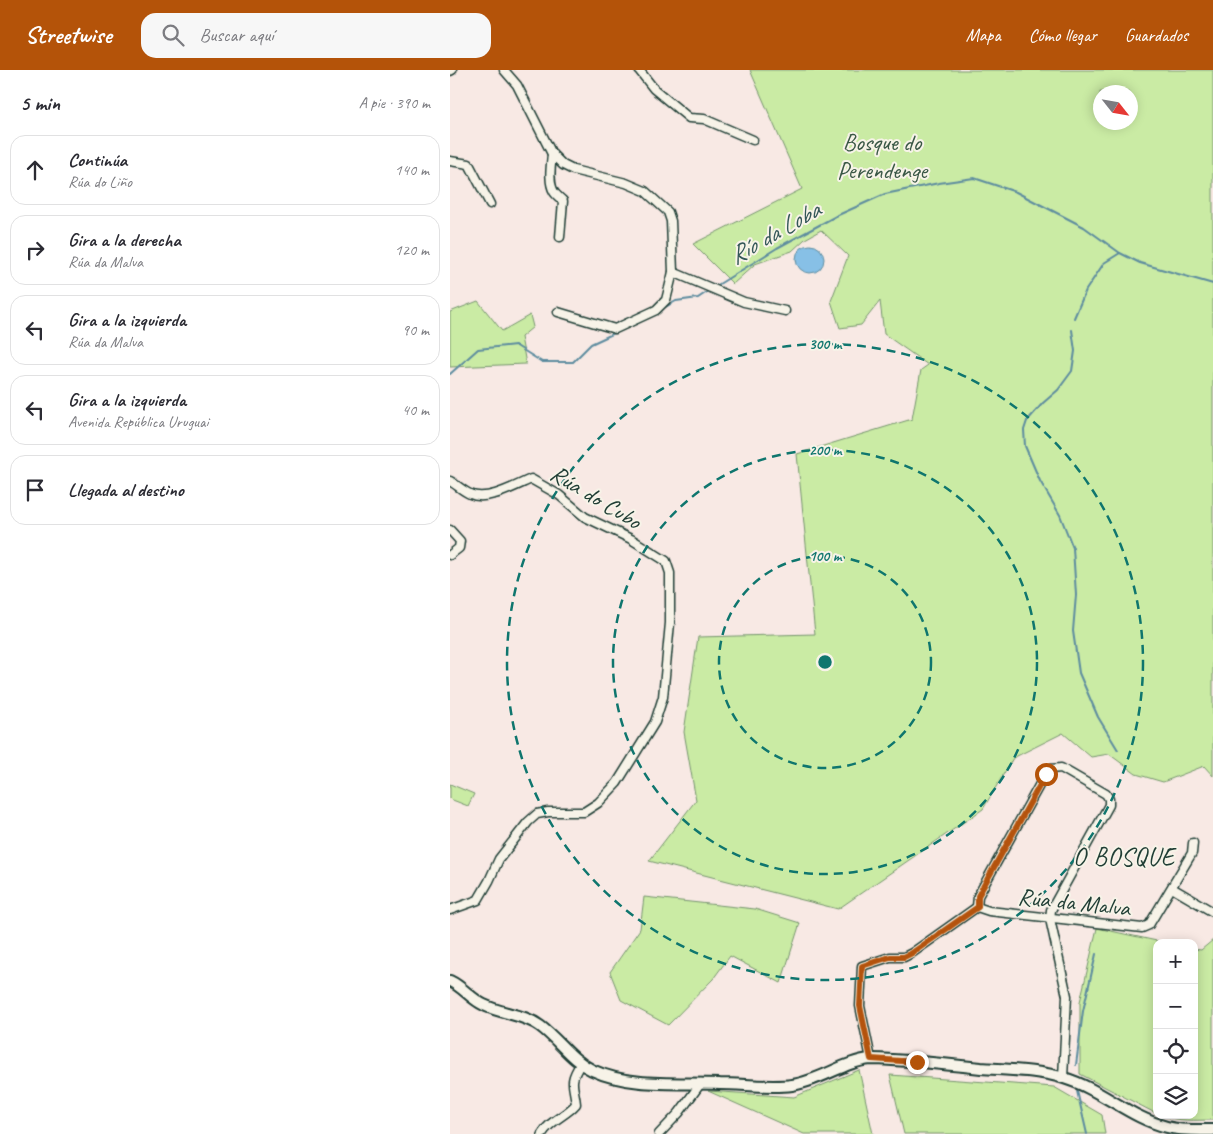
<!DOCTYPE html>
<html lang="es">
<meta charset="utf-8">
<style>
:root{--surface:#fff;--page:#f7f7f7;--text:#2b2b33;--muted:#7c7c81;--line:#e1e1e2;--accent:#b45309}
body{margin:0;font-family:Caveat,sans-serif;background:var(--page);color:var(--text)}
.controls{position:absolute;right:15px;bottom:15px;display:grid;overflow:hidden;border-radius:10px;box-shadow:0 2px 12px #0003}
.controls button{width:45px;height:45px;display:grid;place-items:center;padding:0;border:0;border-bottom:1px solid var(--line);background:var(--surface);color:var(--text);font:25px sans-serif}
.compass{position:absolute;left:643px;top:15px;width:45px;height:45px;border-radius:50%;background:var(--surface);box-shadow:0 2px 12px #0003;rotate:121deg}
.stop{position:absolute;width:15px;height:15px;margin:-11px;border:4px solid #b45309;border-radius:50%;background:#fff}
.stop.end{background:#b45309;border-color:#fff;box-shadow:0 1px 5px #0008}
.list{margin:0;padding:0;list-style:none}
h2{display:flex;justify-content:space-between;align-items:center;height:65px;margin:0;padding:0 20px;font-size:21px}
h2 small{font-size:16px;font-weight:400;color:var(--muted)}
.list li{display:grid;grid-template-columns:32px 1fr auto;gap:15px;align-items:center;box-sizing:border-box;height:70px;margin:0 10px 10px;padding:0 10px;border:1px solid var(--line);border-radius:15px}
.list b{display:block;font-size:19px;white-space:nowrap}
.list p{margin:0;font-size:16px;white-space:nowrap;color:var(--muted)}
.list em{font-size:16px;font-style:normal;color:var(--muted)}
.icon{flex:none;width:28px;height:28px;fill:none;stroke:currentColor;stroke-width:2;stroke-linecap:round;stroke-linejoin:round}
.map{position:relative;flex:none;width:763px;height:1064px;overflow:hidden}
header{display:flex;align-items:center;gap:30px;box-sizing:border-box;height:70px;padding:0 25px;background:var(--accent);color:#fff}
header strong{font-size:24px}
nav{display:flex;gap:28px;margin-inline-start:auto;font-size:18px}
.search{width:350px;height:45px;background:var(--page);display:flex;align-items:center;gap:12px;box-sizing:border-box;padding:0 18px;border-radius:15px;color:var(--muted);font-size:19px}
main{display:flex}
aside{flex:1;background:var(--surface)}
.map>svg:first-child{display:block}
.green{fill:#caeba4;stroke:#74946c;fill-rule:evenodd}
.water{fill:#87c0e6;stroke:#5d8c9f}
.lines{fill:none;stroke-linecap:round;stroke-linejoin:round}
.stream{stroke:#5d8c9f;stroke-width:2}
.minor-casing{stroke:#1f3d34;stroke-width:11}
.tertiary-casing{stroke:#1f3d34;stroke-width:14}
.minor{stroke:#f7f3e8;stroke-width:8}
.tertiary{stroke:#f7f3e8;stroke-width:10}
.route{stroke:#b45309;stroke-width:6}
.ring{fill:none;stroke:#0f766e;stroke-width:2.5;stroke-dasharray:9 6}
.labels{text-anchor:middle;stroke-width:4;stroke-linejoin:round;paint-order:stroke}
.park-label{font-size:24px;fill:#395745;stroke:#f7f3e8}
.street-label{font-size:24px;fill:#1f3d34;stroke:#f7f3e8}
.water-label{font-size:25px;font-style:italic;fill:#345758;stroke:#f7f3e8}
.neighbourhood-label{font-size:25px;letter-spacing:1px;fill:#1f3d34;stroke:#f7f3e8}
.centre{fill:#0f766e;stroke:#f7f3e8;stroke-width:2.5}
.ring-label{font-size:15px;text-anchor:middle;font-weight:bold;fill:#0f766e;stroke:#f7f3e8;stroke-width:4;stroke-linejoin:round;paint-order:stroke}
</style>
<header>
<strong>Streetwise</strong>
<div class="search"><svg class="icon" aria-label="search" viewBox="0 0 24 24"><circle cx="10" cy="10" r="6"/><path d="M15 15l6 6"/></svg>Buscar aquí</div>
<nav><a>Mapa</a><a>Cómo llegar</a><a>Guardados</a></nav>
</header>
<main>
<aside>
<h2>5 min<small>A pie · 390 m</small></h2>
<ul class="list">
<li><svg class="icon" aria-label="ahead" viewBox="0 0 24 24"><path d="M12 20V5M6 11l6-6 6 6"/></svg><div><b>Continúa</b><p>Rúa do Liño</p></div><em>140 m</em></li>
<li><svg class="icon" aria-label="right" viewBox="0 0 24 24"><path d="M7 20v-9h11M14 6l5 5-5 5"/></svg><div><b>Gira a la derecha</b><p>Rúa da Malva</p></div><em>120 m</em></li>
<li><svg class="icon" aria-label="left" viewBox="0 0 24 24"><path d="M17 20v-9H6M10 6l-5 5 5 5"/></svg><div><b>Gira a la izquierda</b><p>Rúa da Malva</p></div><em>90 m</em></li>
<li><svg class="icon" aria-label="left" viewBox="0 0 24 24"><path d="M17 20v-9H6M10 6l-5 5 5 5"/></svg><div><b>Gira a la izquierda</b><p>Avenida República Uruguai</p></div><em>40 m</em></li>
<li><svg class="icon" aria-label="arrive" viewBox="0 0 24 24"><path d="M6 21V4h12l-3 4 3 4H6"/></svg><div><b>Llegada al destino</b></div></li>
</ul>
</aside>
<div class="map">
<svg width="763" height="1064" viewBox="0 0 763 1064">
<rect width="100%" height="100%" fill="#f8e9e4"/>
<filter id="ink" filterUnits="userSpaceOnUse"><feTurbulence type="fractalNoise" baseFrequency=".02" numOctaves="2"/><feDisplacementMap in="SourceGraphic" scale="10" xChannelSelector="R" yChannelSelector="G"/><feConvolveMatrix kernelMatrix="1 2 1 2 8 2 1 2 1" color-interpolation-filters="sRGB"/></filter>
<g filter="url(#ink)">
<!-- green -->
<g class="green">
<path d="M300,0H763V706L754,696L713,712L686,704L659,684L641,687L613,663L563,688L533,739L388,839L199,791L246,730L234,662L248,567L365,564L347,384L462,349L471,300L478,295L434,264L430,231L411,255L390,258L381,231L398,186L371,160L355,169L342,181L305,194L283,214L243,174L352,119ZM650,22H680V52H650Z"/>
<path d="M28,231L52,261L80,245L83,257L71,267L76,294L0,297V242Z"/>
<path d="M0,714L24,724L18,736L0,729Z"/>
<path d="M194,827L305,839L350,853L331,913L280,886L263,909L218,955L171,930L160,902L190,859Z"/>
<path d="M647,858L716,873H707V1044L630,1004V932Z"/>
<path d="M763,870V1050C746,1050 727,1052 711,1045H744V879L751,880Z"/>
<path d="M409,1000L423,1064H354L258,1021L344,1027Z"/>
<path d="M440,1005L604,1017L652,1045L655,1064H454Z"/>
</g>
<!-- water -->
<circle class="water" cx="360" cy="189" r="14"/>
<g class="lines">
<!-- stream -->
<g class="stream">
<path d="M266,216L327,178L386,146L435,124L489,113L524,108L566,122L634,157L670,183L690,193L763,214"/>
<path d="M212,239L226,231L248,228L260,220"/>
<path d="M624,248L636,220L654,193L670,183"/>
<path d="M622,260L625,281L622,301L608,320L593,333L577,351L574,360L575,376L590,411L610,445L623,478L626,525L623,561L629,603L648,647L668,680"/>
<path d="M0,304L28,279L65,275L92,292H123L141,274L186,253"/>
<path d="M626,995L633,941L646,884"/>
<path d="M627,1021L637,1064"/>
</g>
<!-- minor casing -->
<g class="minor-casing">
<g id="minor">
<path d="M54,0L67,15L102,84L113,95L123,100L176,113L195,121L218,142L221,151L223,202L216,230L206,240L165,259L108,242"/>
<path d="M189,0L204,19L239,48L254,49L303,70"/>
<path d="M0,1L2,0"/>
<path d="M102,84C101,95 98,112 104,122C106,125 110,128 113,131L110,167"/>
<path d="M0,91L19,94L40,134"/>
<path d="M223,202L294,232L335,241"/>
<path d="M0,411C7,415 13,421 20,424C37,432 65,416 81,409L109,425L135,447L181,469L216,491L220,503V553L213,627L205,652L167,713L148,733L134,742H98L87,744L78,752L49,789L39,811L28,830L0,840"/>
<path d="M0,460L10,471L9,478L0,485"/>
<path d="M722,818L763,842"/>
<path d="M527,837L528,826L596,703L601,699L611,698L656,724L659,729V735L601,840L600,849L617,926L613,1008"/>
<path d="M421,989L410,936L412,896L440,887H454L462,883L527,837L539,841L692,858L699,855L742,783L743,773"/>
<path d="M92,1064C100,1050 116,1046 126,1034C124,1014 118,1013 131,993"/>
<path d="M209,1064L229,1043L251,1013"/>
</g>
</g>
<!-- tertiary casing -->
<g class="tertiary-casing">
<path id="tertiary" d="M0,911C13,917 21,929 34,935C52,944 74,944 90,956C109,970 121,990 142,1000C181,1018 229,1012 270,1014C293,1014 319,1018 342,1015C370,1011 395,991 421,989C458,990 495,994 531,998C559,1000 588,1000 614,1008C651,1019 680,1048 717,1057C732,1061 748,1060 763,1060"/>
</g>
<!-- minor -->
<use href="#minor" class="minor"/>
<!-- tertiary -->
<use href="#tertiary" class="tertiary"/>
</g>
</g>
<g class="lines" filter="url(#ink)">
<!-- route -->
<path class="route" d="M467,992L421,989L410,936L412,896L440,887H454L462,883L528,837V826L596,704"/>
</g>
<!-- distance rings -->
<g class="ring">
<circle cx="375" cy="592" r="106"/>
<circle cx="375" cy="592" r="212"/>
<circle cx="375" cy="592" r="318"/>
</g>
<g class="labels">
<!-- park labels -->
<g class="park-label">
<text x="432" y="80">Bosque do<tspan x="432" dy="28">Perendenge</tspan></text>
</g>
<!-- street labels -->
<g class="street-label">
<text transform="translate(146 427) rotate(31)" y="8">Rúa do Cubo</text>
<text transform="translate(624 832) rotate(6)" y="8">Rúa da Malva</text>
</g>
<!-- water labels -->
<g class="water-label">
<text transform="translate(324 162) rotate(-30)" y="9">Río da Loba</text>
</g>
<!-- neighbourhood labels -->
<g class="neighbourhood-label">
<text x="674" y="795">O BOSQUE</text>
</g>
</g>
<circle cx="375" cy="592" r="8" class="centre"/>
<g class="ring-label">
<text x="375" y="279">300 m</text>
<text x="375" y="385">200 m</text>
<text x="375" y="491">100 m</text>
</g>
</svg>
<div class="controls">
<button>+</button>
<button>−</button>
<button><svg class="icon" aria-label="locate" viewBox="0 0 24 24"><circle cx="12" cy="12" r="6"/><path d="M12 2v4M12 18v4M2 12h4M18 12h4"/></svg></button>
<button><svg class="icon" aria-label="layers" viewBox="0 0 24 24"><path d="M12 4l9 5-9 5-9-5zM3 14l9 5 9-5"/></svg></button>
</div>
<svg class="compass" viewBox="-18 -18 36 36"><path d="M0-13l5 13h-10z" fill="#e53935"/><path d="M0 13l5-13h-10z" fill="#7c7c81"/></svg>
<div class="stop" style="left:596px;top:704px"></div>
<div class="stop end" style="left:467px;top:992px"></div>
</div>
</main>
